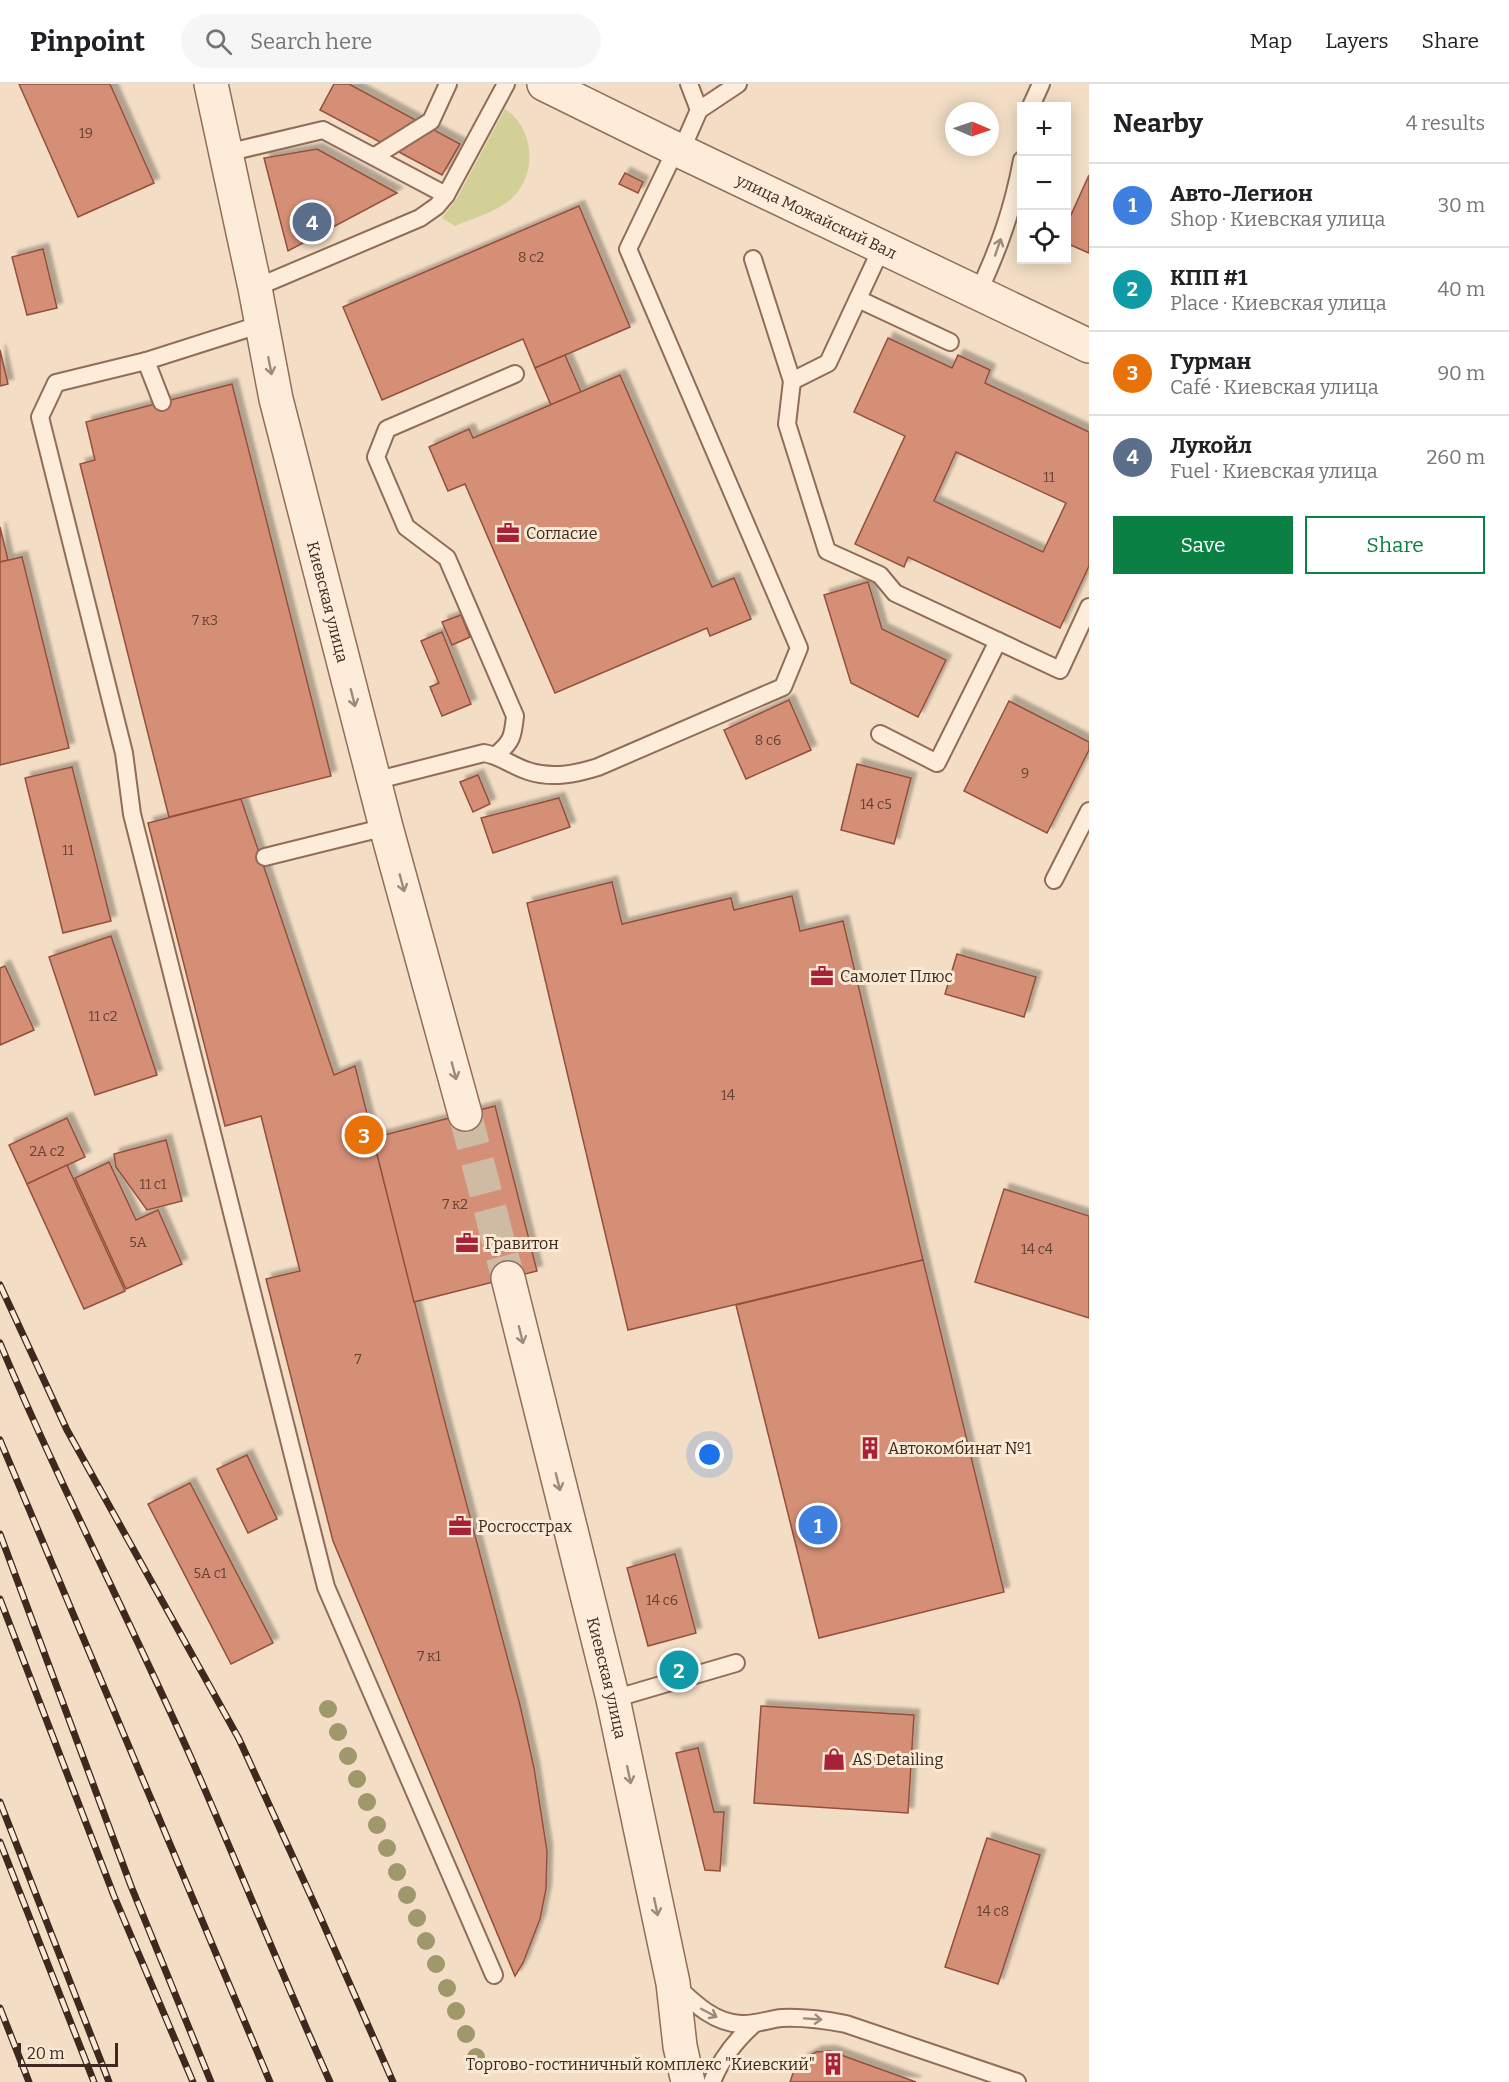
<!DOCTYPE html>
<meta charset="utf-8">
<style>
:root{--surface:#fff;--page:#f6f6f6;--text:#202124;--muted:#757577;--line:#e0e0e0;--accent:#0b8043}
body{margin:0;font-family:Bitter,serif;background:var(--page);color:var(--text)}
.controls{position:absolute;right:18px;top:18px;display:grid;overflow:hidden;border-radius:0px;box-shadow:0 3px 15px #0003}
.controls button{width:54px;height:54px;display:grid;place-items:center;padding:0;border:0;border-bottom:2px solid var(--line);background:var(--surface);color:var(--text);font:30px sans-serif}
.compass{position:absolute;left:945px;top:18px;width:54px;height:54px;border-radius:50%;background:var(--surface);box-shadow:0 3px 15px #0003;rotate:92deg}
.scale{position:absolute;left:18px;bottom:15px;width:100px;box-sizing:border-box;padding-left:6px;border:3px solid #3f281e;border-top:0;font-size:16px;line-height:21px;white-space:nowrap;color:#3f281e;-webkit-text-stroke:4px #f9e9d5;paint-order:stroke}
.you{position:absolute;left:710px;top:1371px;width:21px;height:21px;margin:-15px;border:4px solid #fff;border-radius:50%;background:#1a73e8;box-shadow:0 0 0 9px #1a73e833}
.badge{display:grid;place-items:center;width:39px;height:39px;border-radius:50%;background:var(--accent);color:#fff;font-size:20px;font-weight:700}
.pin{position:absolute;translate:-50% -50%;border:3px solid #fff;box-shadow:0 2px 6px #0006}
.list{margin:0;padding:0;list-style:none}
h2{display:flex;justify-content:space-between;align-items:center;height:78px;margin:0;padding:0 24px;font-size:26px}
h2 small{font-size:20px;font-weight:400;color:var(--muted)}
.list li{display:grid;grid-template-columns:39px 1fr auto;gap:18px;align-items:center;box-sizing:border-box;height:84px;padding:0 24px;border-top:2px solid var(--line)}
.list b{display:block;font-size:22px;white-space:nowrap}
.list p{margin:0;font-size:20px;white-space:nowrap;color:var(--muted)}
.list em{font-size:20px;font-style:normal;color:var(--muted)}
.actions{display:flex;gap:12px;padding:18px 24px}
.actions a{flex:1;padding:14px 0;border:2px solid var(--accent);border-radius:0px;text-align:center;font-size:21px;color:var(--accent)}
.actions .main{background:var(--accent);color:#fff}
.icon{flex:none;width:33px;height:33px;fill:none;stroke:currentColor;stroke-width:2;stroke-linecap:round;stroke-linejoin:round}
.map{position:relative;flex:none;width:1089px;height:1998px;overflow:hidden}
header{display:flex;align-items:center;gap:36px;box-sizing:border-box;height:84px;padding:0 30px;background:var(--surface);border-bottom:2px solid var(--line)}
header strong{font-size:28px}
nav{display:flex;gap:33px;margin-inline-start:auto;font-size:21px}
.search{width:420px;height:54px;background:var(--page);display:flex;align-items:center;gap:15px;box-sizing:border-box;padding:0 21px;border-radius:33px;color:var(--muted);font-size:22px}
main{display:flex}
aside{flex:1;background:var(--surface)}
.map>svg:first-child{display:block}
.green{fill:#d3d097}
.building{fill:#d58f76;stroke:#93503b;stroke-width:1.5;fill-rule:evenodd;filter:url(#shadow)}
.lines{fill:none;stroke-linecap:round;stroke-linejoin:round}
.minor-tunnel{stroke:#cfbaa4;stroke-width:33;stroke-dasharray:33 16;stroke-linecap:butt}
.service-casing{stroke:#916d58;stroke-width:20}
.minor-casing{stroke:#916d58;stroke-width:36}
.tertiary-casing{stroke:#916d58;stroke-width:36}
.service{stroke:#fcecd9;stroke-width:16}
.minor{stroke:#fcecd9;stroke-width:33}
.tertiary{stroke:#fcecd9;stroke-width:33}
.rail-casing{stroke:#3f281e;stroke-width:7}
.rail{stroke:#f9e9d5;stroke-width:4.5;stroke-dasharray:14;stroke-linecap:butt}
.tree{fill:#9e986b}
.oneway{stroke:#9e8a7c}
.labels{text-anchor:middle;stroke-width:6;stroke-linejoin:round;paint-order:stroke}
.number-label{font-size:14px;fill:#644234}
.street-label{font-size:16px;fill:#3f281e;stroke:#f9e9d5}
.poi-label{font-size:16px;fill:#3f281e;stroke:#f9e9d5;text-anchor:start}
</style>
<header>
<strong>Pinpoint</strong>
<div class="search"><svg class="icon" aria-label="search" viewBox="0 0 24 24"><circle cx="10" cy="10" r="6"/><path d="M15 15l6 6"/></svg>Search here</div>
<nav><a>Map</a><a>Layers</a><a>Share</a></nav>
</header>
<main>
<div class="map">
<svg width="1089" height="1998" viewBox="0 0 1089 1998">
<defs>
<filter id="shadow"><feDropShadow dx="5.5" dy="-5.5" stdDeviation="1.5" flood-color="#0004"/></filter>
</defs>
<rect width="100%" height="100%" fill="#f3dec5"/>
<!-- green -->
<path class="green" d="M505,25C534,44 538,89 513,113C498,128 474,134 455,142L442,134L457,114Z"/>
<!-- building -->
<g class="building">
<path d="M19,0H110L154,99L78,133Z"/>
<path d="M334,0H349L460,60L442,91L320,26Z"/>
<path d="M317,65L397,109L288,167L264,74Z"/>
<path d="M625,89L643,98L638,109L619,100Z"/>
<path d="M1089,91V169L1066,159V142Z"/>
<path d="M579,122L630,243L535,284L523,255L382,316L343,223Z"/>
<path d="M43,165L57,224L27,231L12,173Z"/>
<path d="M888,254L952,284L958,271L990,286L985,299L1089,348V482L1060,544L908,473L904,483L855,460L905,352L854,328ZM956,368L1066,419L1043,468L934,417Z"/>
<path d="M0,266L8,300L0,302Z"/>
<path d="M565,271L581,308L551,321L535,284Z"/>
<path d="M620,291L712,503L734,494L751,535L710,552L707,544L555,609L465,400L448,407L429,363L469,345L473,354Z"/>
<path d="M232,300L331,692L169,733L80,380L95,376L86,338Z"/>
<path d="M0,443L8,476L0,478Z"/>
<path d="M22,473L69,664L0,681V478Z"/>
<path d="M868,498L882,545L946,576L918,633L851,599L824,511Z"/>
<path d="M461,531L470,553L452,561L442,538Z"/>
<path d="M442,548L471,620L442,632L430,603L439,599L421,557Z"/>
<path d="M789,616L811,666L746,695L724,646Z"/>
<path d="M1009,617L1089,658V666L1047,749L964,707Z"/>
<path d="M857,680L911,694L894,760L841,746Z"/>
<path d="M72,683L111,837L63,849L25,694Z"/>
<path d="M478,691L490,720L473,728L460,698Z"/>
<path d="M559,714L570,743L493,769L481,734Z"/>
<path d="M241,715L334,991L355,982L443,1331L520,1621L534,1684L547,1767L546,1805L540,1835L523,1879L515,1892L333,1457L266,1195L300,1187L261,1032L225,1042L148,739Z"/>
<path d="M612,798L622,840L731,814L734,826L792,812L800,847L843,837L923,1176L628,1246L527,819Z"/>
<path d="M111,852L157,991L95,1011L49,873Z"/>
<path d="M957,870L1036,893L1024,933L945,910Z"/>
<path d="M5,882L34,946L0,961V884Z"/>
<path d="M495,1022L537,1187L414,1218L373,1054Z"/>
<path d="M67,1034L85,1073L27,1100L9,1061Z"/>
<path d="M166,1056L182,1117L147,1126L116,1083L114,1070Z"/>
<path d="M109,1078L136,1136L158,1126L182,1180L126,1205L75,1094Z"/>
<path d="M67,1081L125,1207L84,1225L27,1100Z"/>
<path d="M1004,1105L1089,1132V1234L975,1198Z"/>
<path d="M923,1176L1004,1508L819,1554L736,1221Z"/>
<path d="M247,1371L277,1435L248,1449L217,1385Z"/>
<path d="M190,1399L273,1559L231,1580L148,1420Z"/>
<path d="M675,1470L696,1549L648,1562L627,1484Z"/>
<path d="M684,1579L687,1589L675,1593L672,1583Z"/>
<path d="M761,1622L914,1631L908,1729L754,1719Z"/>
<path d="M698,1664L714,1728H724L720,1787L705,1786L676,1669Z"/>
<path d="M987,1754L1040,1771L998,1900L945,1883Z"/>
<path d="M830,1967L916,1998H790L794,1986L803,1975L816,1968Z"/>
</g>
<g class="lines">
<!-- minor-tunnel -->
<path class="minor-tunnel" d="M465,1030L508,1194"/>
<!-- service casing -->
<g class="service-casing">
<g id="service">
<path d="M689,0L699,26"/>
<path d="M1031,22L1041,0"/>
<path d="M681,67L699,26L738,0"/>
<path d="M226,69L323,46L446,111"/>
<path d="M375,72L431,37L448,0"/>
<path d="M753,175L792,297L787,340L827,467L880,491L895,509L1060,586L1089,523"/>
<path d="M255,204L420,134L437,122L446,111L506,0"/>
<path d="M978,209C999,164 1013,125 1022,76"/>
<path d="M858,215L950,258"/>
<path d="M146,277L56,299L40,333L124,669L132,730L326,1503L494,1891"/>
<path d="M792,297L828,279L882,163"/>
<path d="M162,318L146,277L262,240"/>
<path d="M880,650L937,679L998,557"/>
<path d="M496,671C512,658 513,652 515,632L447,474L406,443L376,373L387,345L515,290"/>
<path d="M374,697L484,669C501,672 512,682 528,687C552,695 576,690 598,683L783,603L799,564L628,165L676,65"/>
<path d="M265,773L386,743"/>
<path d="M1054,796L1089,727"/>
<path d="M613,1615L736,1579"/>
<path d="M675,1901C694,1919 714,1939 741,1940C755,1941 769,1935 782,1934C804,1933 825,1936 846,1940L1017,1998"/>
<path d="M712,1998C721,1974 736,1956 755,1939"/>
</g>
</g>
<!-- minor casing -->
<g class="minor-casing">
<g id="minor">
<path id="s1" d="M211,0L255,204L276,315L386,743L465,1030"/>
<path id="s2" d="M508,1194L613,1615L673,1899L680,1962L688,1998"/>
</g>
</g>
<!-- tertiary casing -->
<g class="tertiary-casing">
<g id="tertiary">
<path id="s3" d="M544,0L676,65L1089,262"/>
</g>
</g>
<!-- service -->
<use href="#service" class="service"/>
<!-- minor -->
<use href="#minor" class="minor"/>
<!-- tertiary -->
<use href="#tertiary" class="tertiary"/>
<!-- rail casing -->
<g class="rail-casing">
<g id="rail">
<path d="M0,1201L67,1346L239,1655L319,1830L393,1998"/>
<path d="M0,1259C59,1400 130,1536 192,1676C239,1783 282,1891 330,1998"/>
<path d="M0,1356L270,1998"/>
<path d="M0,1450L131,1802L211,1998"/>
<path d="M0,1515L114,1812L193,1998"/>
<path d="M0,1718L109,1998"/>
<path d="M0,1758L94,1998"/>
<path d="M0,1924L29,1998"/>
</g>
</g>
<!-- rail -->
<use href="#rail" class="rail"/>
</g>
<!-- trees -->
<g class="tree">
<circle cx="328" cy="1625" r="9"/>
<circle cx="338" cy="1648" r="9"/>
<circle cx="348" cy="1672" r="9"/>
<circle cx="357" cy="1695" r="9"/>
<circle cx="367" cy="1718" r="9"/>
<circle cx="377" cy="1741" r="9"/>
<circle cx="387" cy="1764" r="9"/>
<circle cx="397" cy="1788" r="9"/>
<circle cx="407" cy="1811" r="9"/>
<circle cx="417" cy="1834" r="9"/>
<circle cx="426" cy="1857" r="9"/>
<circle cx="436" cy="1880" r="9"/>
<circle cx="447" cy="1904" r="9"/>
<circle cx="456" cy="1927" r="9"/>
<circle cx="466" cy="1950" r="9"/>
<circle cx="476" cy="1973" r="9"/>
</g>
<!-- one-way arrows -->
<defs><path id="oneway-shaft" d="M-6 0H5M1.5-3L5.5 0L1.5 3" fill="none" stroke-width="1.6" stroke-linecap="round" stroke-linejoin="round" transform="scale(1.5)"/></defs>
<g class="oneway">
<use href="#oneway-shaft" transform="translate(998 163) rotate(-71)"/>
<use href="#oneway-shaft" transform="translate(270 282) rotate(79)"/>
<use href="#oneway-shaft" transform="translate(353 614) rotate(76)"/>
<use href="#oneway-shaft" transform="translate(402 799) rotate(75)"/>
<use href="#oneway-shaft" transform="translate(454 987) rotate(75)"/>
<use href="#oneway-shaft" transform="translate(521 1251) rotate(76)"/>
<use href="#oneway-shaft" transform="translate(558 1398) rotate(76)"/>
<use href="#oneway-shaft" transform="translate(629 1691) rotate(78)"/>
<use href="#oneway-shaft" transform="translate(656 1823) rotate(78)"/>
<use href="#oneway-shaft" transform="translate(709 1929) rotate(28)"/>
<use href="#oneway-shaft" transform="translate(813 1935) rotate(4)"/>
</g>
<!-- icons -->
<defs>
<g id="office-bare" transform="scale(1.8)"><path d="M-6-3h4V-5.5h4V-3h4V5H-6ZM-1-4.5V-3h2v-1.5ZM-6 0V1H6V0Z" fill="#a72137" stroke="#f9e9d5" stroke-width="2.5" paint-order="stroke"/></g>
<g id="building-bare" transform="scale(1.8)"><path d="M-4-6H4V6H1V3H-1V6H-4ZM-2.5-4.3h1.7v1.8h-1.7ZM.8-4.3h1.7v1.8H.8ZM-2.5-1h1.7V.8h-1.7ZM.8-1h1.7V.8H.8Z" fill="#a72137" stroke="#f9e9d5" stroke-width="2.5" paint-order="stroke"/></g>
<g id="shop-bare" transform="scale(1.8)"><path d="M-5-2.5h2.3a2.7 3.5 0 0 1 5.4 0H5L5.5 6h-11ZM-1.5-2.5h3a1.5 2.3 0 0 0-3 0Z" fill="#a72137" stroke="#f9e9d5" stroke-width="2.5" paint-order="stroke"/></g>
</defs>
<g fill-rule="evenodd">
<use href="#office-bare" x="508" y="449"/>
<use href="#office-bare" x="822" y="892"/>
<use href="#office-bare" x="467" y="1159"/>
<use href="#building-bare" x="870" y="1364"/>
<use href="#office-bare" x="460" y="1442"/>
<use href="#shop-bare" x="834" y="1675"/>
<use href="#building-bare" x="833" y="1980"/>
</g>
<g class="labels">
<!-- number labels -->
<g class="number-label">
<text x="86" y="54">19</text>
<text x="531" y="178">8 с2</text>
<text x="1049" y="398">11</text>
<text x="205" y="541">7 к3</text>
<text x="768" y="661">8 с6</text>
<text x="1025" y="694">9</text>
<text x="876" y="725">14 с5</text>
<text x="68" y="771">11</text>
<text x="103" y="937">11 с2</text>
<text x="728" y="1016">14</text>
<text x="47" y="1072">2А с2</text>
<text x="153" y="1105">11 с1</text>
<text x="455" y="1125">7 к2</text>
<text x="138" y="1163">5А</text>
<text x="1037" y="1170">14 с4</text>
<text x="358" y="1280">7</text>
<text x="210" y="1494">5А с1</text>
<text x="662" y="1521">14 с6</text>
<text x="429" y="1577">7 к1</text>
<text x="993" y="1832">14 с8</text>
</g>
<!-- street labels -->
<g class="street-label">
<text dy="6" stroke="none"><textPath href="#s3" startOffset="303">улица Можайский Вал</textPath></text>
<text dy="6" stroke="none"><textPath href="#s1" startOffset="531">Киевская улица</textPath></text>
<text dy="6" stroke="none"><textPath href="#s2" startOffset="412">Киевская улица</textPath></text>
</g>
<!-- poi labels -->
<g class="poi-label">
<text x="526" y="455">Согласие</text>
<text x="840" y="898">Самолет Плюс</text>
<text x="485" y="1165">Гравитон</text>
<text x="888" y="1370">Автокомбинат №1</text>
<text x="478" y="1448">Росгосстрах</text>
<text x="852" y="1681">AS Detailing</text>
<text x="815" y="1986" text-anchor="end">Торгово-гостиничный комплекс "Киевский"</text>
</g>
</g>
</svg>
<div class="controls">
<button>+</button>
<button>−</button>
<button><svg class="icon" aria-label="locate" viewBox="0 0 24 24"><circle cx="12" cy="12" r="6"/><path d="M12 2v4M12 18v4M2 12h4M18 12h4"/></svg></button>
</div>
<svg class="compass" viewBox="-18 -18 36 36"><path d="M0-13l5 13h-10z" fill="#e53935"/><path d="M0 13l5-13h-10z" fill="#757577"/></svg>
<div class="scale">20 m</div>
<div class="you"></div>
<div class="pin badge" style="left:818px;top:1441px;background:#3f7fe0">1</div>
<div class="pin badge" style="left:679px;top:1586px;background:#0f9aa8">2</div>
<div class="pin badge" style="left:364px;top:1051px;background:#e8710a">3</div>
<div class="pin badge" style="left:312px;top:138px;background:#5c6f8a">4</div>
</div>
<aside>
<h2>Nearby<small>4 results</small></h2>
<ul class="list">
<li><span class="badge" style="background:#3f7fe0">1</span><div><b>Авто-Легион</b><p>Shop · Киевская улица</p></div><em>30 m</em></li>
<li><span class="badge" style="background:#0f9aa8">2</span><div><b>КПП #1</b><p>Place · Киевская улица</p></div><em>40 m</em></li>
<li><span class="badge" style="background:#e8710a">3</span><div><b>Гурман</b><p>Café · Киевская улица</p></div><em>90 m</em></li>
<li><span class="badge" style="background:#5c6f8a">4</span><div><b>Лукойл</b><p>Fuel · Киевская улица</p></div><em>260 m</em></li>
</ul>
<div class="actions"><a class="main">Save</a><a>Share</a></div>
</aside>
</main>
